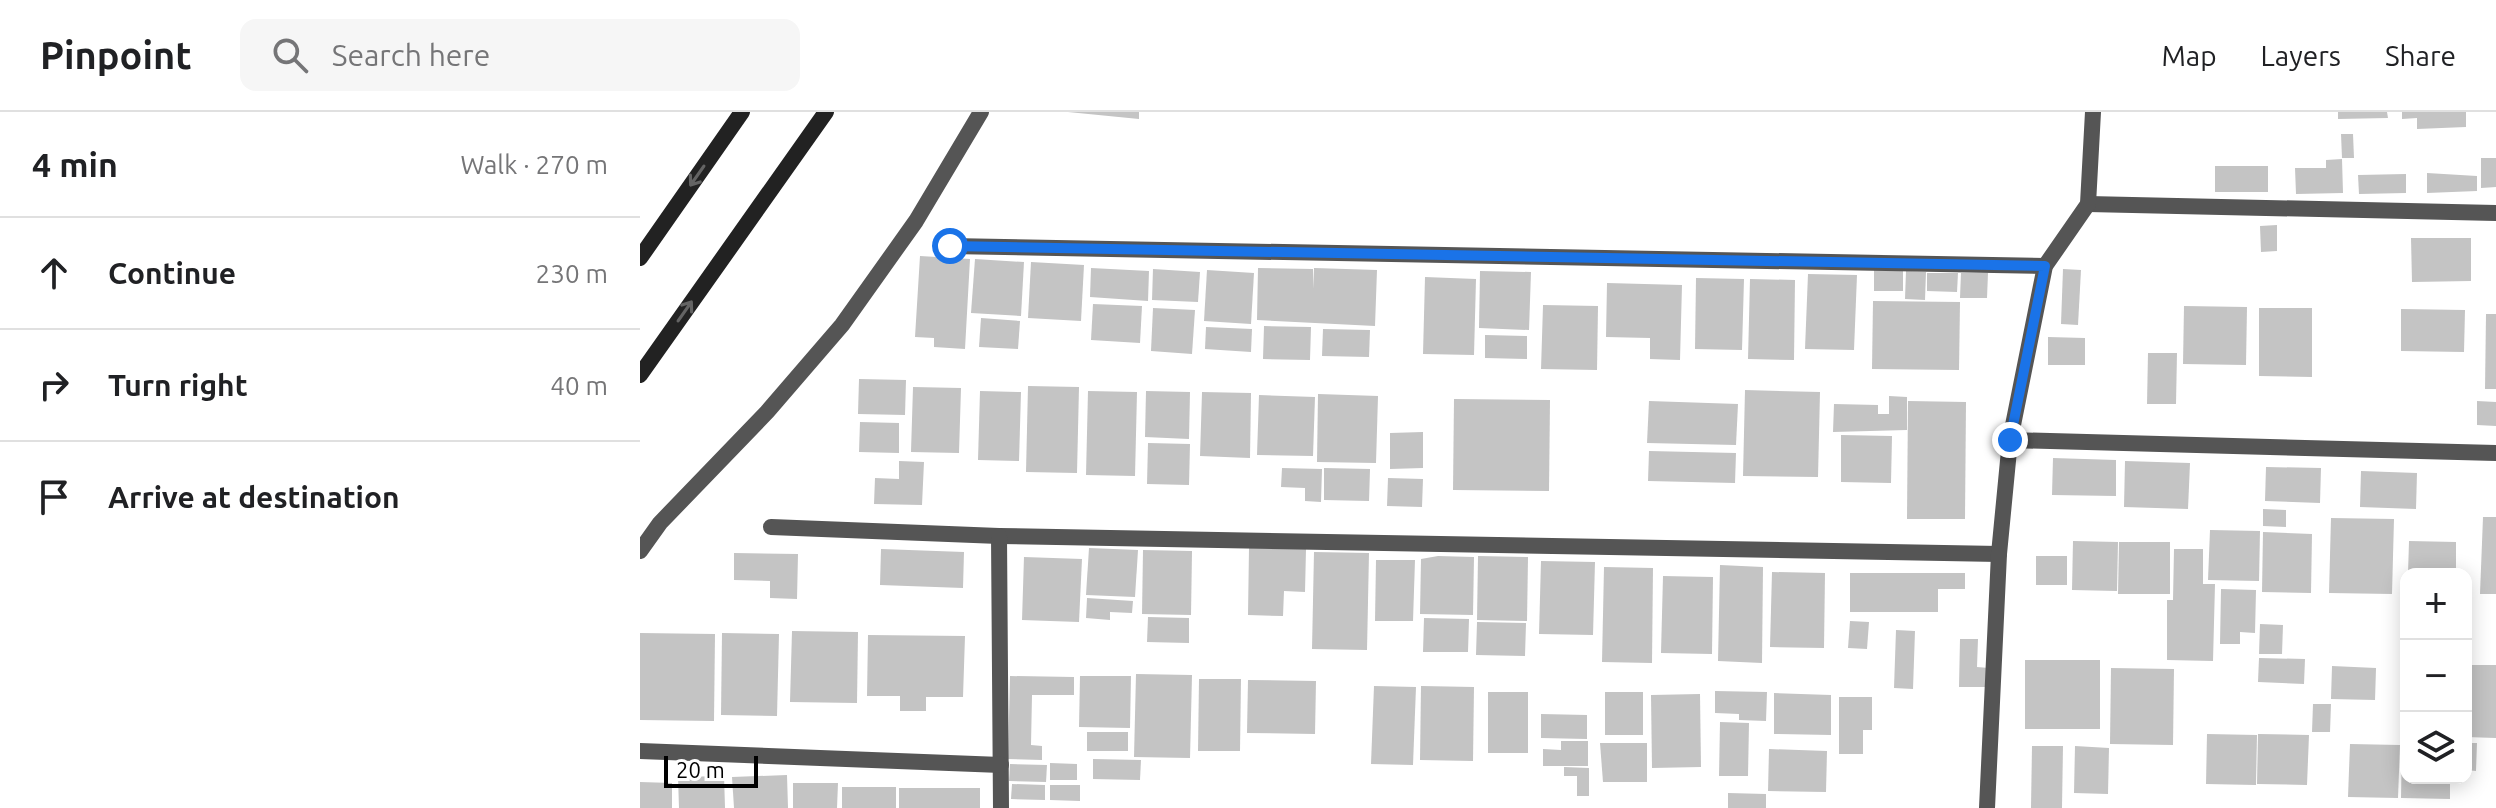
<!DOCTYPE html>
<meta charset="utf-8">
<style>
:root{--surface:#fff;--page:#f6f6f6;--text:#202124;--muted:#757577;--line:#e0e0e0}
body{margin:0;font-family:Ubuntu,sans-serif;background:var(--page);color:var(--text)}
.controls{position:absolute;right:24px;bottom:24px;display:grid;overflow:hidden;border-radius:16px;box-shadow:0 4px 20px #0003}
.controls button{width:72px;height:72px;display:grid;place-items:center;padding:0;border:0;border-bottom:2px solid var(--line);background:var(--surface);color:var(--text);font:40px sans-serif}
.scale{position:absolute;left:24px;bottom:20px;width:94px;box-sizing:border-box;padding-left:8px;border:4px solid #000;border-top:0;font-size:22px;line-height:28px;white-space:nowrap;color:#000;-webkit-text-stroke:6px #fff;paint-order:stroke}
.stop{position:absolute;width:24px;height:24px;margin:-18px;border:6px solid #1a73e8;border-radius:50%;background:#fff}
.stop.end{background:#1a73e8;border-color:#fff;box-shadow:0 2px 8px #0008}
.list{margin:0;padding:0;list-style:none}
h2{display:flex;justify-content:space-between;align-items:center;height:104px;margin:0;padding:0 32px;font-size:34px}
h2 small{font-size:26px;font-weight:400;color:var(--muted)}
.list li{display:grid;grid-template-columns:52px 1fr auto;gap:24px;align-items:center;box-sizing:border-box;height:112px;padding:0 32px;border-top:2px solid var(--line)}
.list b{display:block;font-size:30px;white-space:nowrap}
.list em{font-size:26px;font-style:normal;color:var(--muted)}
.icon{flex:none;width:44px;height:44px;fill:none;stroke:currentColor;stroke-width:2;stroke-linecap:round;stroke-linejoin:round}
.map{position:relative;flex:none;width:1856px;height:696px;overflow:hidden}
header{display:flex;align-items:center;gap:48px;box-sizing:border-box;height:112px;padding:0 40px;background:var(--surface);border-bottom:2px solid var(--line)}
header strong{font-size:38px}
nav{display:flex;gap:44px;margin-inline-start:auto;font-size:28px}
.search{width:560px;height:72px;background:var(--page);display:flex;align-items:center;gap:20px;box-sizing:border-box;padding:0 28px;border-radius:16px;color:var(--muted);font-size:30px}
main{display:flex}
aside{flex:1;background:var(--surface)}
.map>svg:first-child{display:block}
.building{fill:#c4c4c4}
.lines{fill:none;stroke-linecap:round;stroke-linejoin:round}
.minor{stroke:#555;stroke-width:16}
.secondary{stroke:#222;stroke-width:16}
.oneway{stroke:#646464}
.route{stroke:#1a73e8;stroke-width:10}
</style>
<header>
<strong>Pinpoint</strong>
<div class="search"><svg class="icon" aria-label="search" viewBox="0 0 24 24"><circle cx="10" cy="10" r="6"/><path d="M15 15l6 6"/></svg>Search here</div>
<nav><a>Map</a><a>Layers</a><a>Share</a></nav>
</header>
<main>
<aside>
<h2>4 min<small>Walk · 270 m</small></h2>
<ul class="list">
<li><svg class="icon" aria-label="ahead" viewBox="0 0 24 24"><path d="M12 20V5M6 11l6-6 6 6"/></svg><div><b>Continue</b></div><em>230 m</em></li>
<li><svg class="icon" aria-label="right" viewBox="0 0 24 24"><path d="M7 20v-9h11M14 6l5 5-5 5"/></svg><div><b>Turn right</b></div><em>40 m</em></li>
<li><svg class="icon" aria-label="arrive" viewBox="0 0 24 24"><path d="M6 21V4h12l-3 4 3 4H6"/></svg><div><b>Arrive at destination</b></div></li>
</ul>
</aside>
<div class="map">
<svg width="1856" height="696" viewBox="0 0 1856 696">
<rect width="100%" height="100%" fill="#fff"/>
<!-- building -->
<g class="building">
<path d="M428,0H499V7Z"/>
<path d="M1698,0H1747L1748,6L1698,7Z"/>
<path d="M1762,0H1826V15L1777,17V6L1762,7Z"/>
<path d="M1701,22H1713L1714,46H1702Z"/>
<path d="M1841,46H1856V75L1841,76Z"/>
<path d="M1702,47L1703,81L1656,82L1655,56H1686V48Z"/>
<rect x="1575" y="54" width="53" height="26"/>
<path d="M1787,61L1837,64V79L1787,81Z"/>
<path d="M1766,62V81L1719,82L1718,63Z"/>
<path d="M1637,113V139L1621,140L1620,114Z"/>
<path d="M1771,126H1831V169L1772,170Z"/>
<path d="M280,144L330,147L325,237L294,235V226L275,225Z"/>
<path d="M335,147L384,150L381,204L331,201Z"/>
<path d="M391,150L444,153L441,209L388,206Z"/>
<path d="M451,156L509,159L508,189L450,185Z"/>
<path d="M618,156L673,157L674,177V156L737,158L735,214L617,208Z"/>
<path d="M513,157L560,160L558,190L512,188Z"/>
<path d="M1423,157L1441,158L1438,213L1421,212Z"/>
<path d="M567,158L614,161L611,212L564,209Z"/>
<path d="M1234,158L1263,159V179H1234Z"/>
<path d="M840,159L891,160L889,218L839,216Z"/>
<path d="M1266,159L1286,160L1285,188L1265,187Z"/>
<path d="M1287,161H1318L1317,180L1287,179Z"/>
<path d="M1321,161H1348L1347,186H1320Z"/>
<path d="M1168,162L1217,163L1214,238L1165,237Z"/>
<path d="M785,165L836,167L834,243L783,242Z"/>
<path d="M1056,166L1104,167L1102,238L1055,237Z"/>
<path d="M1110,167L1155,168L1154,248L1108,247Z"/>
<path d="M967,171L1042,173L1040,248L1010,247V226L966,225Z"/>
<path d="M1233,189L1320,190L1319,258L1232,257Z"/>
<path d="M453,192L502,194L500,231L451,228Z"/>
<path d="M903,193L958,194L957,258L901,257Z"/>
<path d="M1544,194L1607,195L1606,253L1543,252Z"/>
<path d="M513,196L555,198L552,242L511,239Z"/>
<path d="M1619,196H1672V265L1619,264Z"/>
<path d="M1761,197L1825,198L1824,240L1761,239Z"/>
<path d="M1846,202H1856V277H1845Z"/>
<path d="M341,206L380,209L378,237L339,235Z"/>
<path d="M624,214L671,215L670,248L623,247Z"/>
<path d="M566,215L612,217L611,240L565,237Z"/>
<path d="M683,217L730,218L729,245L682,244Z"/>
<path d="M845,223L887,224V247L845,246Z"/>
<path d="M1408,225L1445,226V253H1408Z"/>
<path d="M1508,241H1537L1536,292H1507Z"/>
<path d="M219,267L266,268L265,303L218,302Z"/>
<path d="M388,274L439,275L437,361L386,360Z"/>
<path d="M273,275L321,276L319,341L271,340Z"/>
<path d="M1105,278L1180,280L1178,365L1103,364Z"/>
<path d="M340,279L381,280L379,349L338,348Z"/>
<path d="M448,279L497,280L495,364L446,363Z"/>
<path d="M506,279L550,280L549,327L505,325Z"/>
<path d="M562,280L611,281L610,346L560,344Z"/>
<path d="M678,282L738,284L736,351L677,350Z"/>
<path d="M619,283L675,285L673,344L617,343Z"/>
<path d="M1249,284L1267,285V318L1193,320L1194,292L1238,293V302H1249Z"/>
<path d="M814,287L910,288L909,379L813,378Z"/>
<path d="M1009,289L1098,292L1096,333L1007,331Z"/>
<path d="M1268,289L1326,290L1325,407H1267Z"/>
<path d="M1837,289L1856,290V314L1837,313Z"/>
<path d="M220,310L259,311V341L219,340Z"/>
<path d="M783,320V356L750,357V321Z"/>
<path d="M1201,323L1252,324L1251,371L1201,370Z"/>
<path d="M508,331L550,332L549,373L507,372Z"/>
<path d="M1009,339L1096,341L1095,371L1008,369Z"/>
<path d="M1413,346L1476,348V384L1412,383Z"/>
<path d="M259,349L284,350L282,393L234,392L235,366L259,367Z"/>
<path d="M1485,349L1550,351L1548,397L1484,395Z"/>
<path d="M1626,355L1681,356L1680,391L1625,389Z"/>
<path d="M642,356L682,357L681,390L665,389V376L641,375Z"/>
<path d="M684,356L730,357L729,389L684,388Z"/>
<path d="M1721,359L1777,361L1776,397L1720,395Z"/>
<path d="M748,366L783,367L782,395L747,394Z"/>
<path d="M1623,397L1646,398V415L1623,414Z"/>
<path d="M1843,405H1856V482H1840Z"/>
<path d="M1691,406L1754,407L1752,482L1689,481Z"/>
<path d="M1570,418L1620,419L1619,469L1568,468Z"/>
<path d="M1623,420L1672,422L1671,481L1622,480Z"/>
<path d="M1433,429L1478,430L1477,479L1432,478Z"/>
<path d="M1769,429L1816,430V462H1768Z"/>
<path d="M1479,430H1530V482H1478Z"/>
<path d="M449,436L498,438L495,485L446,483Z"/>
<path d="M609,436L666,437L665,480L644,479L643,504L608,503Z"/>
<path d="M241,437L324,440L323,476L240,473Z"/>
<path d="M1534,437H1563V472H1575L1573,549L1527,548V488H1533Z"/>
<path d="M503,438L552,439L551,503L502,502Z"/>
<path d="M674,440L729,441L727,538L672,537Z"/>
<path d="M94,441L158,442L157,487L130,486V469L94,468Z"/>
<path d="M798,444L834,445L833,503L780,502L781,447Z"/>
<path d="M838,444L888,445L887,509L837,508Z"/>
<rect x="1396" y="444" width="31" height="29"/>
<path d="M384,445L442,447L439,510L382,508Z"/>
<path d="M736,448H775L773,509H735Z"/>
<path d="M901,449L955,450L953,523L899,522Z"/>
<path d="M1080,453L1123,455L1122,551L1078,549Z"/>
<path d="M964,455L1013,456L1012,551L962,550Z"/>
<path d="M1132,460L1185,461L1184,536L1130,535Z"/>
<path d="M1210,461H1325V477H1298V500H1210Z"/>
<path d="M1023,464L1073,465L1072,542L1021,541Z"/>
<path d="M1581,477L1616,478L1615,521L1600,520V532H1580Z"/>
<path d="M447,486L493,489L492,501L470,500V508L446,506Z"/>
<path d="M508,505L549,506V531L507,530Z"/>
<path d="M784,506L829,507L828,540H783Z"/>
<path d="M1210,509L1229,510L1227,537L1208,536Z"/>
<path d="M837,510L886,511L885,544L836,543Z"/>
<path d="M1620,512L1643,513L1642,542H1619Z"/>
<path d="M1256,518L1275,519L1273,577L1254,576Z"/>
<path d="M152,519L218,520L217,591L150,590Z"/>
<path d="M0,521L75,522L74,609L0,608Z"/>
<path d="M82,521L139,522L137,604L81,603Z"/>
<path d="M228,523L325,524L323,585H286V599H260V584H227Z"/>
<path d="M1320,527H1338L1337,555L1349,556V575H1319Z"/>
<path d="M1619,546L1665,547L1664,572L1618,570Z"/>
<rect x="1385" y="548" width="75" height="69"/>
<path d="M1826,553H1856V626L1826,625Z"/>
<path d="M1692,554L1736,556L1735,588L1691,587Z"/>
<path d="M1471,556L1534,557L1533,633L1470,632Z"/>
<path d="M496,562L552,563L550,646L494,645Z"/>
<path d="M370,564L434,565V583H392L391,633L402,634V648L368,647Z"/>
<path d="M440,564H491L490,616L439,615Z"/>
<path d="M559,567H601L600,639H558Z"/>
<path d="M608,568L676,569L675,622L607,621Z"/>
<path d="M734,574L776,575L773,653L731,652Z"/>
<path d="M781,574L834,575L833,649L780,648Z"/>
<path d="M1075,579L1127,580L1126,609L1099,608V602L1075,601Z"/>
<rect x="848" y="580" width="40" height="61"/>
<rect x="965" y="580" width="38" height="43"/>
<path d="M1134,581L1191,583V623L1134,622Z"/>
<path d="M1060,582L1061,655L1012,656L1011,583Z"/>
<path d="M1199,585H1232V618H1223V642H1199Z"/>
<path d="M1673,592H1691L1690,620H1672Z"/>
<path d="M901,602L947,603V627L901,626Z"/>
<path d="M1080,610L1109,611L1108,664H1079Z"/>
<rect x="447" y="620" width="41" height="19"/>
<path d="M1567,622L1617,623L1616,673L1566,672Z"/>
<path d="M1618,622L1669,623L1667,673L1617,672Z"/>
<path d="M921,629H948V654H903V637L921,638Z"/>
<path d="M960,631H1007V670H963Z"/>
<path d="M1826,631H1837L1836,659L1826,658Z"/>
<path d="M1710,632L1760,633L1758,686L1708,685Z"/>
<path d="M1762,633H1766V666H1810V687L1761,686Z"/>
<path d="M1392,634H1423L1422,696H1391Z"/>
<path d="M1435,634L1469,636L1468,682L1434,681Z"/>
<path d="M1129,637L1187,639L1186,680L1128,679Z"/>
<path d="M453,647L501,648L500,668L453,667Z"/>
<path d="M410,651L437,652V668H410Z"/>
<path d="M370,652L407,653L406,670L369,669Z"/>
<path d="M924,655L949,656V684H937V664H924Z"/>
<path d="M147,663L148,696H94L92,665Z"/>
<path d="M84,664L85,696H39L38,665Z"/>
<path d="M0,670L32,671V696H0Z"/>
<path d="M153,671H198L197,696H153Z"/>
<path d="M372,672L405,673V688L371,687Z"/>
<path d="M410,673H440V689L410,688Z"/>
<rect x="202" y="675" width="54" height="21"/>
<rect x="259" y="676" width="81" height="20"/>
<path d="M1088,681L1126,682V696H1088Z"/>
</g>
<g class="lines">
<!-- minor -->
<g class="minor">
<path d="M1448,92L1856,101"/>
<path d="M310,134L1405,154"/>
<path d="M1370,328L1856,341"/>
<path d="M131,415L359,424L1359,442"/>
<path d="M359,424L361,696"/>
<path d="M0,439L20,411L127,300L202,213L276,109L341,0"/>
<path d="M0,639L361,653"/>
<path d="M1347,696L1359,442L1370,328L1405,154L1448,92L1453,0"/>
</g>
<!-- secondary -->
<g class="secondary">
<path d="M0,146L102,0"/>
<path d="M0,263L186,0"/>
</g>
</g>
<!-- one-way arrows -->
<defs><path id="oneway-shaft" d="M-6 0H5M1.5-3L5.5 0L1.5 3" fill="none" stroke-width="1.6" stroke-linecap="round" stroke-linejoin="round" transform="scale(2)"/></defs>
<g class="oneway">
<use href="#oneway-shaft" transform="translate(57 64) rotate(125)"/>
<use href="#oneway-shaft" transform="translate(45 199) rotate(-55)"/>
</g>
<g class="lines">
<!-- route -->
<path class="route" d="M310,134L1405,154L1370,328"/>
</g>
</svg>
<div class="controls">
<button>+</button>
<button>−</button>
<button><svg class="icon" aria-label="layers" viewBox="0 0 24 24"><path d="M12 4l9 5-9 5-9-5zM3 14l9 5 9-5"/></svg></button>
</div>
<div class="scale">20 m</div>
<div class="stop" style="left:310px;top:134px"></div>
<div class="stop end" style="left:1370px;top:328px"></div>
</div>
</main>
